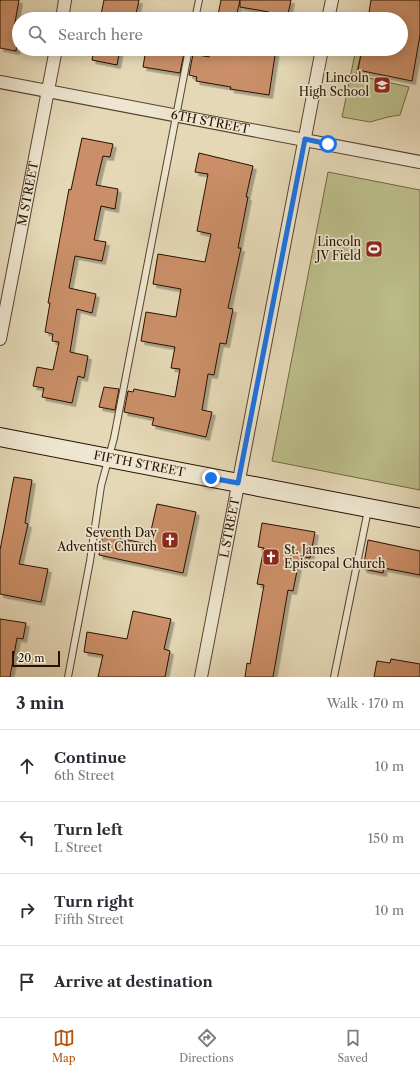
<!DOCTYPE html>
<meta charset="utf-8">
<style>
:root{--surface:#fff;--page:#f7f7f7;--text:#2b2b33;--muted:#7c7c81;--line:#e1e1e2;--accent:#b45309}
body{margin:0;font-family:"Libre Caslon Text",serif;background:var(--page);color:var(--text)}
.scale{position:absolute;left:12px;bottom:10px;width:48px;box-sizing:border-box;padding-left:4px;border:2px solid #281000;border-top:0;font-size:11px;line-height:14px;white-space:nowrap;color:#281000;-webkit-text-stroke:3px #eee6d0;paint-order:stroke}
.stop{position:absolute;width:12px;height:12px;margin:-9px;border:3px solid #1a73e8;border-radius:50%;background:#fff}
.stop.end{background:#1a73e8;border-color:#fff;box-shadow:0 1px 4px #0008}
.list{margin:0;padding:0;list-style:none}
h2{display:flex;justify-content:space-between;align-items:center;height:52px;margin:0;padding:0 16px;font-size:17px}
h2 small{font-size:13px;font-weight:400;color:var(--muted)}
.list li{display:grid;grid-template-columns:26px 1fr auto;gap:12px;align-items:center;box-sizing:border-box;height:72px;padding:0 16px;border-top:1px solid var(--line)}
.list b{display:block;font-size:15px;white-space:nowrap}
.list p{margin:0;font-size:13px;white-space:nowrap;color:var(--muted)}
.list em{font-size:13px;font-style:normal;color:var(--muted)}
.icon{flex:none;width:22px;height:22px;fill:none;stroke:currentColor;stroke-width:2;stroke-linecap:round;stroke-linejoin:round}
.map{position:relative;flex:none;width:420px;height:677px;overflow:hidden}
.search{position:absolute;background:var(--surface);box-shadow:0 2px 10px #0003;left:12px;right:12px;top:12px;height:44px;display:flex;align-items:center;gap:10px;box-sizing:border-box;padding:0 14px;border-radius:22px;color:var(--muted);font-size:15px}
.sheet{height:340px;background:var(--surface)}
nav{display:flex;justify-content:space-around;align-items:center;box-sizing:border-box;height:56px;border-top:1px solid var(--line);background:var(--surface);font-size:11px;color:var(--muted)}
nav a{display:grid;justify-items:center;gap:2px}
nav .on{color:var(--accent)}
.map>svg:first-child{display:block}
.green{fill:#bbbd89;stroke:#726644}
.building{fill:#ca8f67;stroke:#281000;filter:url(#shadow)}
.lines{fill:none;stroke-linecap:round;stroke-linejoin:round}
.lane-casing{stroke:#57422e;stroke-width:8}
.street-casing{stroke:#57422e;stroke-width:14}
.secondary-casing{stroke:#281000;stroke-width:20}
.lane{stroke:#eee6d0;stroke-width:6}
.street{stroke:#eee6d0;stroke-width:12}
.secondary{stroke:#eee6d0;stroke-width:18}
.route{stroke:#1a73e8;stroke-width:5}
.labels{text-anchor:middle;stroke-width:3.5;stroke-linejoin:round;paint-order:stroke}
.poi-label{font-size:12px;fill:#281000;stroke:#eee6d0;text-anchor:end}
.street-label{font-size:12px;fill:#281000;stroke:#eee6d0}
</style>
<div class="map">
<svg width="420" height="677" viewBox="0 0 420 677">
<defs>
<filter id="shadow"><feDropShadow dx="3.5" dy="3.5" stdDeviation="0" flood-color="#0004"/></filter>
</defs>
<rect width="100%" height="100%" fill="#e5d8b6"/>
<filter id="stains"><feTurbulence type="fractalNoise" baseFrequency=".005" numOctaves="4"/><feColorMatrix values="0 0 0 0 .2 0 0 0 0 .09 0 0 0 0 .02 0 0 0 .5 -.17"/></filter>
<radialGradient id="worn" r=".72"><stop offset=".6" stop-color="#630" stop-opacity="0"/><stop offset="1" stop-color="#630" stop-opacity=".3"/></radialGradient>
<!-- green -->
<g class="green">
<path d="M356,49H362L356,75L409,87L400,115L388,117L370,122L342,117Z"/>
<path d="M328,172L420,190V490L272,461Z"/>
</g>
<!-- building -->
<g class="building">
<path d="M0,0H19L14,28L19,29L16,51L0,48Z"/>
<path d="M104,0H139L135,19H100Z"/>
<path d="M221,0H240L236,18L218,15Z"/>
<path d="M240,0H291L287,19L268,18L269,12L240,7Z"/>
<path d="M371,0H420V35L412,81L358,70L362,49H401V19H368Z"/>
<path d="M94,49H120L117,65L92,60Z"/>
<path d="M146,49H180L179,52L184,53L180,73L143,67Z"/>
<path d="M210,49H276L269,95L230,89L231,87L196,81L197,77L189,75L193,54L209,57Z"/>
<path d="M82,138L113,144L110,157L103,156L96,185L118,189L115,209L101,206L94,240L106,242L102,261L75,256L69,288L96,294L92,313L77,309L70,352L88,356L84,378L78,376L72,403L42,397L44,388L33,386L37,367L53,370L59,342L52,341L53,334L45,332L50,303H48L69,189L71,190Z"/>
<path d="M199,153L253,166L246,197H248L238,248H241L228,308L233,309L226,344L220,343L214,375L208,374L202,410L212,412L206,437L152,425L154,418L124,412L128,391L133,392L134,389L175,397L180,369L171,368L175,347L141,341L146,312L176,317L181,289L153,284L158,254L205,262L211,234L197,231L208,174L195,172Z"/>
<path d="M104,387L119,389L115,410L99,407Z"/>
<path d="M14,477L32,480L25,523L28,524L19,564L48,569L41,602L0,594V550Z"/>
<path d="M157,504L196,512L183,573L99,555L103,535L148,544Z"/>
<path d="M262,523L315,532L310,558L300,556L293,591L288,590L273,677H245L247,663L250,664L264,585L257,584L264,548L258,547Z"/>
<path d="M368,540L420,551V575L384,568L383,573L363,569Z"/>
<path d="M133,611L171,619L164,649L170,651L165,677H98L103,655L84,652L87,632L127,639Z"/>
<path d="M0,619L26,623L23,639L17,638L10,677H0Z"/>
<path d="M391,659L420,664V677H374L377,661L390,663Z"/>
</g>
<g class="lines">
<!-- lane casing -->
<g class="lane-casing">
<g id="lane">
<path d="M195,19L199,0"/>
<path d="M68,677L90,561L101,486L114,438L189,49"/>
<path d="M334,677L368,510"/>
</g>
</g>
<!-- street casing -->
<g class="street-casing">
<g id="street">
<path d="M62,19L65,0"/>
<path d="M328,19L332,0"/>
<path id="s1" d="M0,82L420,162"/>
<path id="s2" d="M0,339L56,49"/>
<path id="s3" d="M201,677L322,49"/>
</g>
</g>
<!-- secondary casing -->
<g class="secondary-casing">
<g id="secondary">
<path id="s4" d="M0,437L420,518"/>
</g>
</g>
<!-- lane -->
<use href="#lane" class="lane"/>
<!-- street -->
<use href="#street" class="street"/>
<!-- secondary -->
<use href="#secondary" class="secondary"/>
</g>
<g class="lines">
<!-- route -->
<path class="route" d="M211,478L238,483L305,139L328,144"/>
</g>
<!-- icons -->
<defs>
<g id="school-square" transform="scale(0.9)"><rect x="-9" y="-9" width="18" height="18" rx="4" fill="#8f2418" stroke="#eee6d0"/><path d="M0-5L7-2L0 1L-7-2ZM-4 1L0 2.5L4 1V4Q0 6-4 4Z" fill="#fff"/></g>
<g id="stadium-square" transform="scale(0.9)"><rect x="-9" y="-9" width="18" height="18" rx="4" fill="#8f2418" stroke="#eee6d0"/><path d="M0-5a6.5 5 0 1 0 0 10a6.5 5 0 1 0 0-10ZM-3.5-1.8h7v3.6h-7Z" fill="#fff"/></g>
<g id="church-square" transform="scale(0.9)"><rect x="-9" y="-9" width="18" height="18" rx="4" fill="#8f2418" stroke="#eee6d0"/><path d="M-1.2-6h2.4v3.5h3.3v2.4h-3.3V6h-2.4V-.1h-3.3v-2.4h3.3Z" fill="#fff"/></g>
</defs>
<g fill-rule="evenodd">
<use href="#school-square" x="382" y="85"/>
<use href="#stadium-square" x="374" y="249"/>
<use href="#church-square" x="170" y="540"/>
<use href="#church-square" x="271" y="557"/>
</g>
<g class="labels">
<!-- poi labels -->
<g class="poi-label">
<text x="369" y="82">Lincoln<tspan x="369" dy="14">High School</tspan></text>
<text x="361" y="246">Lincoln<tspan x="361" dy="14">JV Field</tspan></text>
<text x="157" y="537">Seventh Day<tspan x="157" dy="14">Adventist Church</tspan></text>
<text x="284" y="554" text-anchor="start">St. James<tspan x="284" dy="14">Episcopal Church</tspan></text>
</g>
<!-- street labels -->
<g class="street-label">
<text dy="4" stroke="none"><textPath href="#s1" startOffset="214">6TH STREET</textPath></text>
<text dy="4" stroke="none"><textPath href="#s2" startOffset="148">M STREET</textPath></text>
<text dy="4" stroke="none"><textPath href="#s4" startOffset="142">FIFTH STREET</textPath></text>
<text dy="4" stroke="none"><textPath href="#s3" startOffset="152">L STREET</textPath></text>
</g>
</g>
<rect width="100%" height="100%" filter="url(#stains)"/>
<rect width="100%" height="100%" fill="url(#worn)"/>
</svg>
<div class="scale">20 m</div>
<div class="stop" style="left:328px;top:144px"></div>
<div class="stop end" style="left:211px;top:478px"></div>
<div class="search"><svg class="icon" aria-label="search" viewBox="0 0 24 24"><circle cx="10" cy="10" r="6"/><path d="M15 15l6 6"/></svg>Search here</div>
</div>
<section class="sheet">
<h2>3 min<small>Walk · 170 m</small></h2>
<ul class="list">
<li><svg class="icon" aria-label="ahead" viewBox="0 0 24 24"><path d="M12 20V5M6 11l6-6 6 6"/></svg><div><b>Continue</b><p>6th Street</p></div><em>10 m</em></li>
<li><svg class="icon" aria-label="left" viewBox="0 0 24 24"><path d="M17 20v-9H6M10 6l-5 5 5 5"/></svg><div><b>Turn left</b><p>L Street</p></div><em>150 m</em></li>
<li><svg class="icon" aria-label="right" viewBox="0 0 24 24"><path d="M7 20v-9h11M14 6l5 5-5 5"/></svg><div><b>Turn right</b><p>Fifth Street</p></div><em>10 m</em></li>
<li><svg class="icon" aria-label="arrive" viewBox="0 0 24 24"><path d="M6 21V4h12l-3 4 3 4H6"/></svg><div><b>Arrive at destination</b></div></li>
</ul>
</section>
<nav>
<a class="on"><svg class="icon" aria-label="map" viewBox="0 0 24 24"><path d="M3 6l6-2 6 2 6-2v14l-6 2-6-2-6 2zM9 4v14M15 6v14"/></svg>Map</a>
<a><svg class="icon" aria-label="directions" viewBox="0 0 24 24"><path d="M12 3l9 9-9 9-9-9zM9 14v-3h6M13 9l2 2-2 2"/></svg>Directions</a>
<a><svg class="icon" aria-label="saved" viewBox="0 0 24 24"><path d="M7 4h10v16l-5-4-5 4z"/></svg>Saved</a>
</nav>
